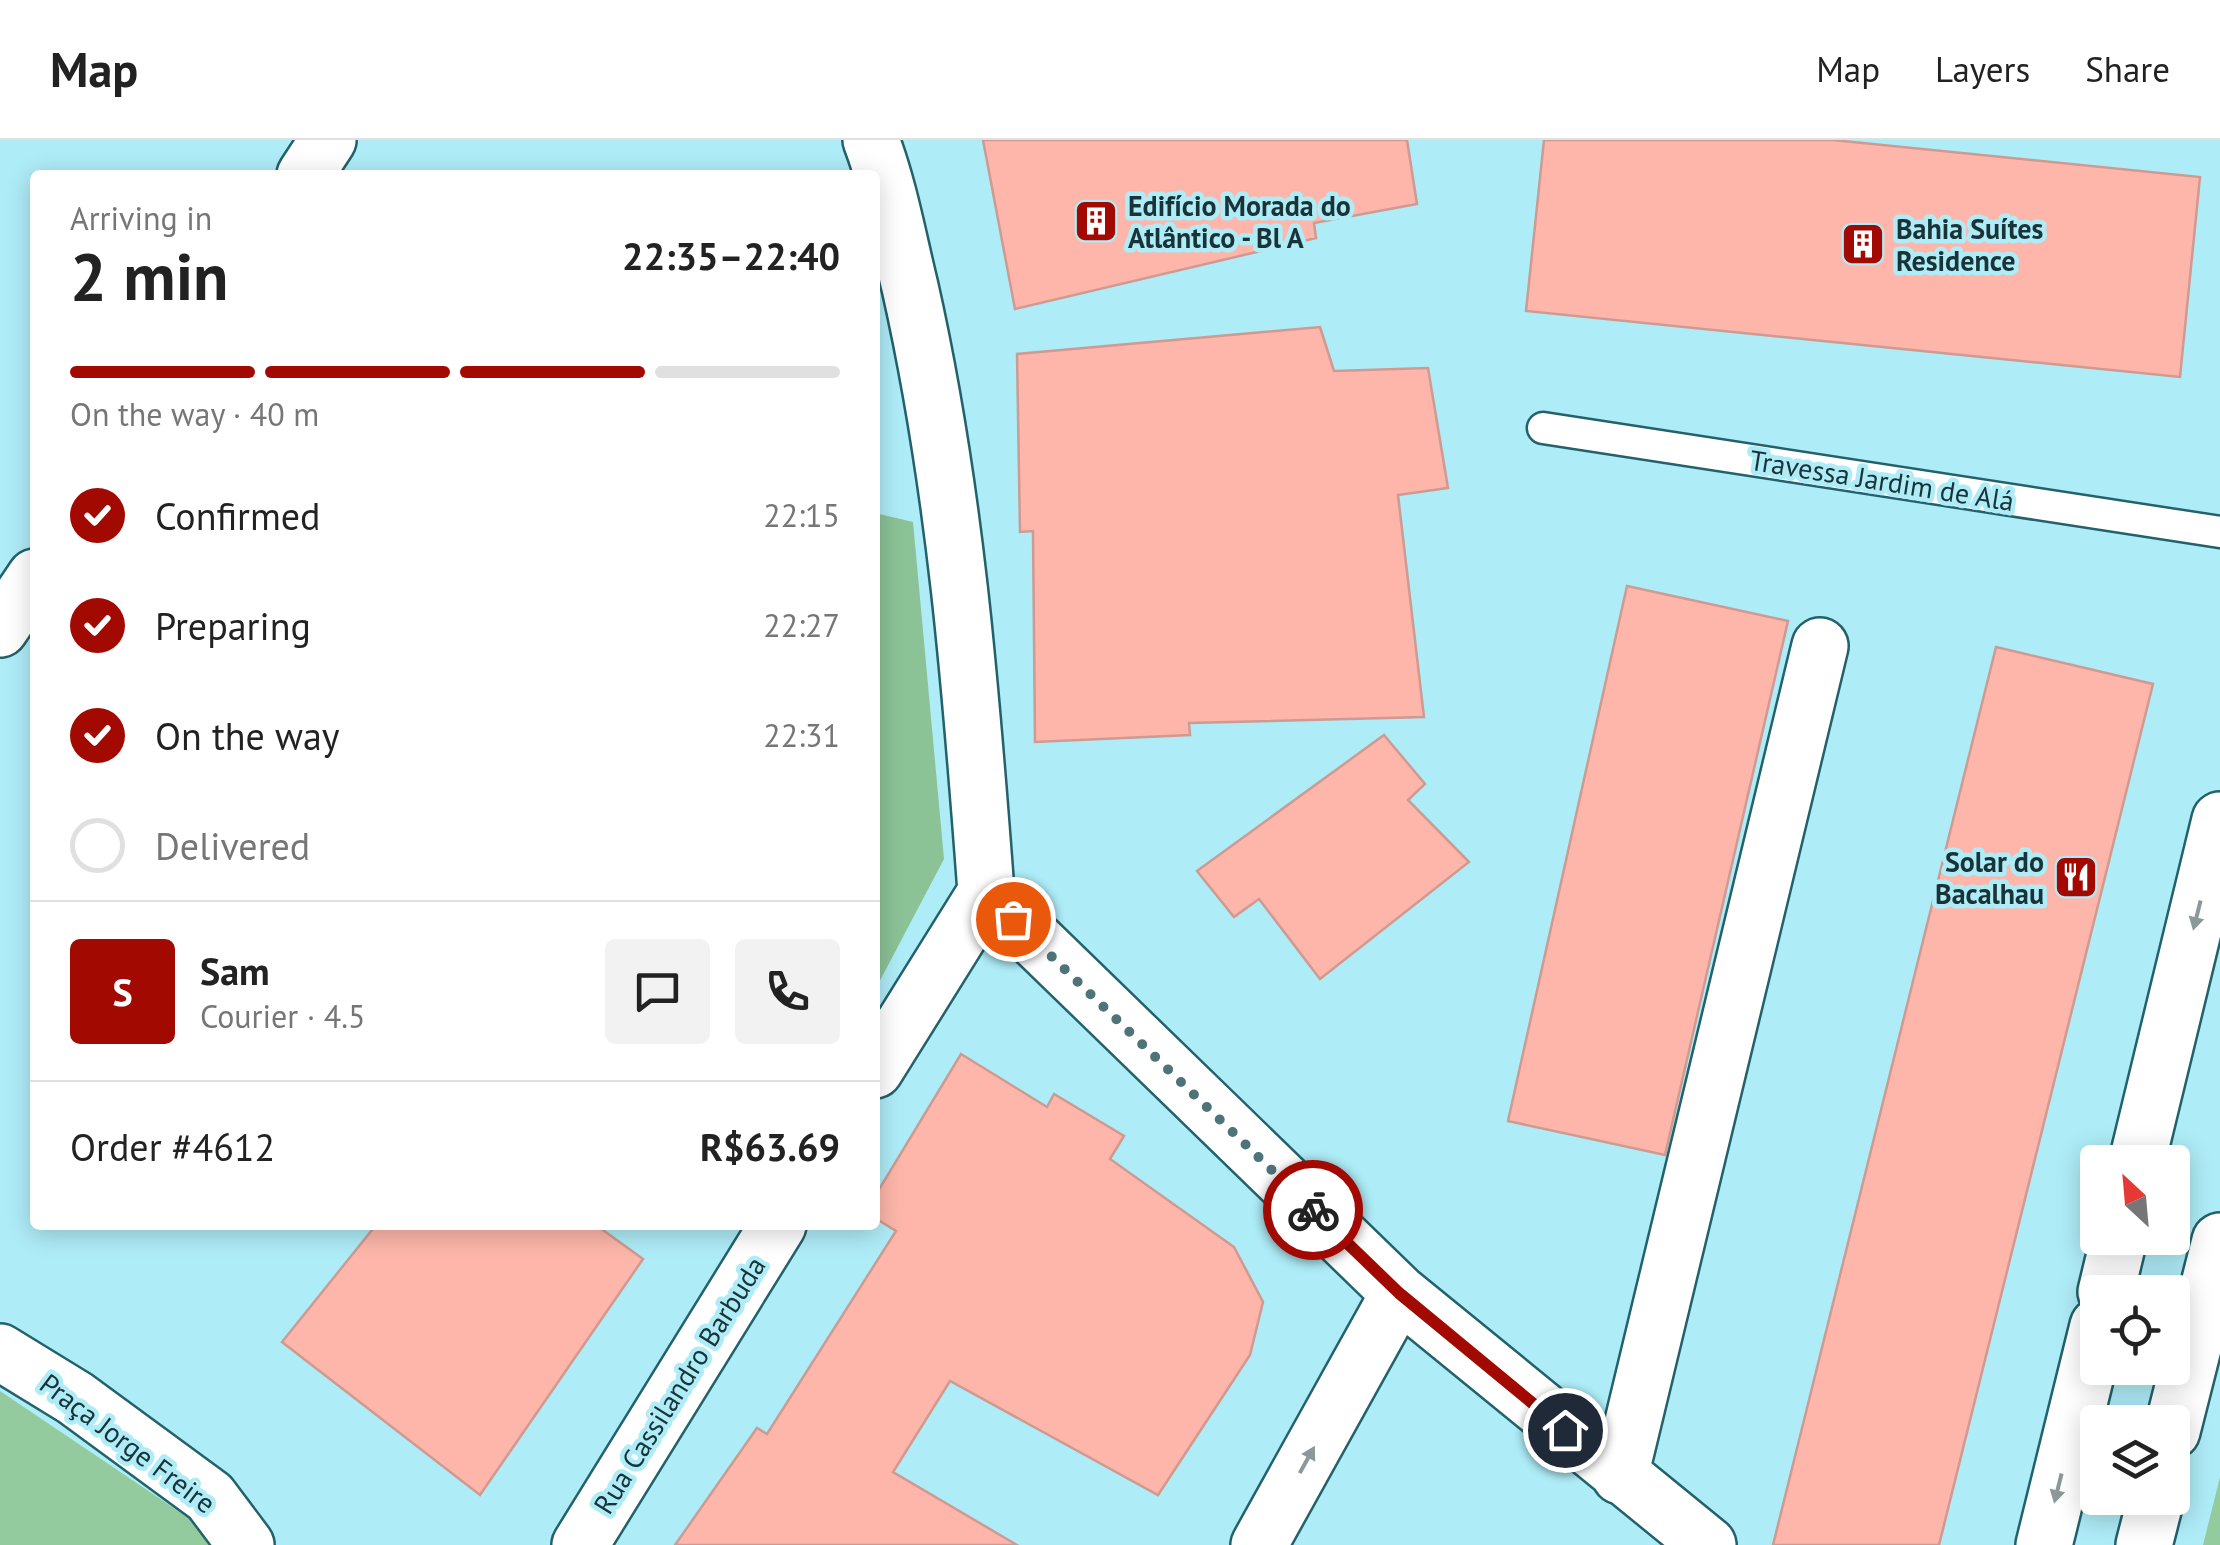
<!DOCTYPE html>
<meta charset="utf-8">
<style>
:root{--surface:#fff;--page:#f2f2f2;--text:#222;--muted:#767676;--line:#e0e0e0;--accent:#a20a01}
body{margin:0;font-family:"PT Sans",sans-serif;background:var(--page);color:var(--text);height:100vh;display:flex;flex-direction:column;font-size:38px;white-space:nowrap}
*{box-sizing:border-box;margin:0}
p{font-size:32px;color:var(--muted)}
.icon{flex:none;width:55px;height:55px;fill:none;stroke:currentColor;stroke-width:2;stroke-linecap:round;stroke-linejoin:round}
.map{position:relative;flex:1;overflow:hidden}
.panel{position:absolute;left:30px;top:30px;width:850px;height:1060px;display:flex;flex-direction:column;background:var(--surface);border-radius:10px;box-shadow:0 5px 25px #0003}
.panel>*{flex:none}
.needle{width:65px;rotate:334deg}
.tools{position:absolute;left:2080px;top:1005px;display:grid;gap:20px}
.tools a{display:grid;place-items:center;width:110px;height:110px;border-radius:10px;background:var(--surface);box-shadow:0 5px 25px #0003;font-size:50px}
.pin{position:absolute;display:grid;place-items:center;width:85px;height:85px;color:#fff;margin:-42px;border:5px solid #fff;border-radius:50%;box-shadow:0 2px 10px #0007}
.courier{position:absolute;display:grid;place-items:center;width:100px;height:100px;margin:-50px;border:8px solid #a20a01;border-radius:50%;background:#fff;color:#222;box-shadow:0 2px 12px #0007}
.headline em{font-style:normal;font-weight:700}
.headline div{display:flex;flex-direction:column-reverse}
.headline{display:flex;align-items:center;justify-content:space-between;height:170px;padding:0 40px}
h1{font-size:65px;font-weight:700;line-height:75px}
.bar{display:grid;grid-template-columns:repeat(4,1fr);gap:15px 10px;align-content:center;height:120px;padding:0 40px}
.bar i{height:12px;border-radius:8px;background:var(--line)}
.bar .on{background:var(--accent)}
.bar p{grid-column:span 4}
.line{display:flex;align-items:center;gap:25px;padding:0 40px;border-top:2px solid var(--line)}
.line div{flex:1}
.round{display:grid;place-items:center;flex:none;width:105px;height:105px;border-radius:10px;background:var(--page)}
ol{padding:0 40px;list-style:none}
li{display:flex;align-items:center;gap:30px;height:110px}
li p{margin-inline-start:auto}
li .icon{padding:10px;border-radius:50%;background:var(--accent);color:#fff;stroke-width:4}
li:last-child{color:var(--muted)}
li i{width:55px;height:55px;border:5px solid var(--line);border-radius:50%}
header{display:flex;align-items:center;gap:60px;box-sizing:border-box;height:140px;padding:0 50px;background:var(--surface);border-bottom:2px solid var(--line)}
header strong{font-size:48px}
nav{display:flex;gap:55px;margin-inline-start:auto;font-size:35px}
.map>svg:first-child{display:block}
.green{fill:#94cb9e}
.forest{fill:#8bc296}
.building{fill:#fdb6a9;stroke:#ce9a91;stroke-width:2.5}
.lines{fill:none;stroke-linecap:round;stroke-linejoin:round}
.lane-casing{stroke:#23616b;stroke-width:35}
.street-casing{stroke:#23616b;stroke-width:60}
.primary-casing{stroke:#23616b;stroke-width:60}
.lane{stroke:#fff;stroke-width:30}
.street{stroke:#fff;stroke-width:55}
.primary{stroke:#fff;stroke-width:55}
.oneway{fill:#8c999b}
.done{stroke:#4e747a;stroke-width:10;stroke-dasharray:0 18}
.route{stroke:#a20a01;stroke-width:12}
.labels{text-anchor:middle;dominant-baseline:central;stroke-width:9;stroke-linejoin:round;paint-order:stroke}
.poi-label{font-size:28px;font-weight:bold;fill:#1a3337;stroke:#aeecf7;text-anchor:start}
.street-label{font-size:28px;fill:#1a3337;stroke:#aeecf7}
</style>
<header>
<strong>Map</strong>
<nav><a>Map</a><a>Layers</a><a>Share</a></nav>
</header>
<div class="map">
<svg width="2220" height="1405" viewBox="0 0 2220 1405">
<rect width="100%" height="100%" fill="#aeecf7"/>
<path class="green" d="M0 1251 190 1379 209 1405H0Z
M2220 1337V1405H2203Z"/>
<path class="forest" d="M875 373 913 382 944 719 875 850Z"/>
<path class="building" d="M983 0H1407L1417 64 1314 83 1316 98 1015 169Z
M1544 0H1833L2200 37 2180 237 1526 171Z
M1320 187 1334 231 1428 228 1448 348 1398 355 1424 577 1189 583 1190 595 1035 602 1033 391 1020 392 1017 214Z
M1627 446 1788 481 1665 1015 1508 981Z
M1996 507 2153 544 1939 1405H1773Z
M1384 595 1425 644 1408 660 1469 722 1320 839 1259 759 1234 777 1197 731Z
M961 914 1047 967 1054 954 1124 996 1110 1019 1234 1107 1263 1162 1250 1215 1158 1355 950 1241 893 1332 1017 1405H675L757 1288 767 1294 896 1091 875 1078V1056Z
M376 1085H596L643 1119 480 1355 282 1202Z"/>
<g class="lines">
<g class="lane-casing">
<path id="lane" d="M1543 288 2220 392"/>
</g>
<g class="street-casing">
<path id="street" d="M871 0C889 47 898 98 910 147 955 346 971 549 986 752L1399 1153 1708 1405
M305 35 328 0
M0 489 35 437
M875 930 986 752
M0 1212 75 1258 210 1357 246 1405
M1620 1336 1820 506
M580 1405 778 1085
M1259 1405 1399 1153"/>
</g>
<g class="primary-casing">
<path id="primary" d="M2137 1022 2220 680
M2106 1152 2119 1098
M2172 1291 2220 1101
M2044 1405 2098 1186
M2144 1405 2156 1358"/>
</g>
<use href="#lane" class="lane"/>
<use href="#street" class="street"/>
<use href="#primary" class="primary"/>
</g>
<defs><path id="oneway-solid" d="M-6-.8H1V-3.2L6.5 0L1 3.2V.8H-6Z" transform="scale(2.5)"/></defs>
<g class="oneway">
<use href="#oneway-solid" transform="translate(2197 775) rotate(104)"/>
<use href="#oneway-solid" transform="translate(1307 1320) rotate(-61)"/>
<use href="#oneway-solid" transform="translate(2058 1348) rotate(104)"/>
</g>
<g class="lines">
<path class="done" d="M1013 779 1313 1070"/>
<path class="route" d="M1313 1070 1399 1153 1565 1290"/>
</g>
<defs>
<g id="building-square" transform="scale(2.25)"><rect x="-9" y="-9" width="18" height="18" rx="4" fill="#a20a01" stroke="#aeecf7"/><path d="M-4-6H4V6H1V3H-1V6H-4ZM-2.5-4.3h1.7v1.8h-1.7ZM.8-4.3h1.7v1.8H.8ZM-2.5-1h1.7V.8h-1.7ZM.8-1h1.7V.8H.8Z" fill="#fff"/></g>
<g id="restaurant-square" transform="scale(2.25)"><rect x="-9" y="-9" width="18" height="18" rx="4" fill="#a20a01" stroke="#aeecf7"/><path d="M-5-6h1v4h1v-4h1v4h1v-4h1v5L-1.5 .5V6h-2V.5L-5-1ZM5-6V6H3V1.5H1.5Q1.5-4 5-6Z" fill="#fff"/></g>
</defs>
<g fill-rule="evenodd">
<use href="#building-square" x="1096" y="81"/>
<use href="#building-square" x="1863" y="104"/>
<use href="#restaurant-square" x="2076" y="737"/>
</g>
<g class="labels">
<g class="poi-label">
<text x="1128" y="65">Edifício Morada do<tspan x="1128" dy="32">Atlântico - Bl A</tspan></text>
<text x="1896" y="88">Bahia Suítes<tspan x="1896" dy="32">Residence</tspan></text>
<text x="2044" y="721" text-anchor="end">Solar do<tspan x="2044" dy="32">Bacalhau</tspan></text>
</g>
<g class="street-label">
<text transform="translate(1882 340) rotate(9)">Travessa Jardim de Alá</text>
<text transform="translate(679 1245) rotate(-58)">Rua Cassilandro Barbuda</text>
<text transform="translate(128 1303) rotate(37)">Praça Jorge Freire</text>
</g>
</g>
</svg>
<div class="tools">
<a><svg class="needle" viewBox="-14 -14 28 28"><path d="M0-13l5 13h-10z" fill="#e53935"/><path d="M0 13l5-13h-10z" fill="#767676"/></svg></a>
<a><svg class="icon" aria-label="locate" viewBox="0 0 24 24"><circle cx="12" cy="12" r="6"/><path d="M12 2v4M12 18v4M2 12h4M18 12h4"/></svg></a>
<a><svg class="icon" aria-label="layers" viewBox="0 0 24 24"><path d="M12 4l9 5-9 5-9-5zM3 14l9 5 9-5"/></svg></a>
</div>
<div class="pin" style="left:1013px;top:779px;background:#ea580c"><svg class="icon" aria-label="bag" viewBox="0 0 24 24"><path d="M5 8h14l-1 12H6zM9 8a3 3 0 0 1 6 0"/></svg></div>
<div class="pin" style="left:1565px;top:1290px;background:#1f2937"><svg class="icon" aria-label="home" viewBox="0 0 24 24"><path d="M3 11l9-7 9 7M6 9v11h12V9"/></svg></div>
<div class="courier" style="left:1313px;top:1070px"><svg class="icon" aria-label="bike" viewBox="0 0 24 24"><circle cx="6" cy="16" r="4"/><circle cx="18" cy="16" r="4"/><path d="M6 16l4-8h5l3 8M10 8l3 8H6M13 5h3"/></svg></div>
<section class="panel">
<div class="headline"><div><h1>2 min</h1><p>Arriving in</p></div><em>22:35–22:40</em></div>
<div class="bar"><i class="on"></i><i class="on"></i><i class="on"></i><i></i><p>On the way · 40 m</p></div>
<ol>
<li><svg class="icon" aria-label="check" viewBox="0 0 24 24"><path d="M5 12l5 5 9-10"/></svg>Confirmed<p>22:15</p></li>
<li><svg class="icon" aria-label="check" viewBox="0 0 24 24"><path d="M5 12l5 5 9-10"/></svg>Preparing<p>22:27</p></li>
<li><svg class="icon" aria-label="check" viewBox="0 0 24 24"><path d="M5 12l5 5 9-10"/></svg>On the way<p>22:31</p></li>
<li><i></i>Delivered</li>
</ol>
<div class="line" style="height:180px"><b class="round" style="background:var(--accent);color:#fff">S</b><div><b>Sam</b><p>Courier · 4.5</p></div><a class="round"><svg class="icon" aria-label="chat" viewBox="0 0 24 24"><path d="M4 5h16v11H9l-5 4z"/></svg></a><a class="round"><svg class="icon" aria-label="phone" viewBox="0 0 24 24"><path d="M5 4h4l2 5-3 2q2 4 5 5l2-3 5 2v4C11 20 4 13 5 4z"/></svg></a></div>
<div class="line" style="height:130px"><div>Order #4612</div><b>R$63.69</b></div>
</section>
</div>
